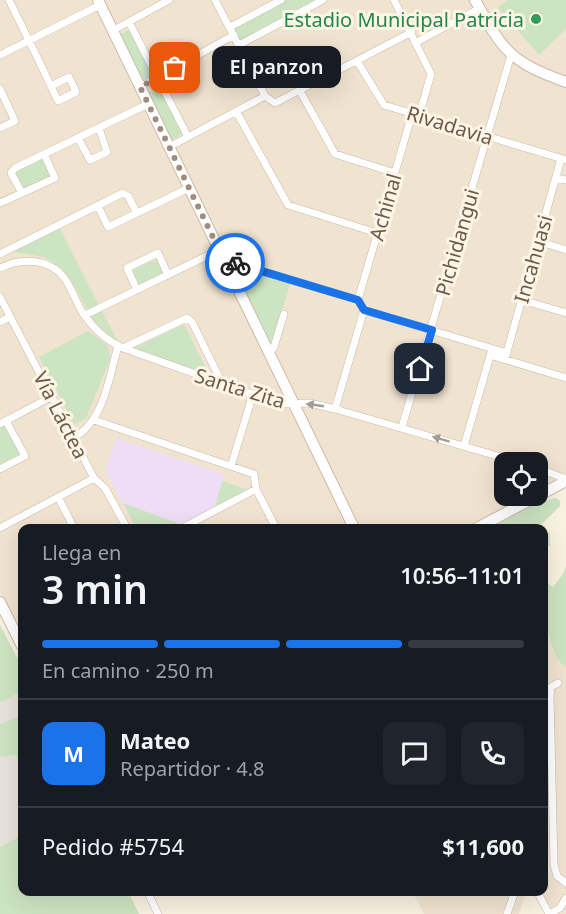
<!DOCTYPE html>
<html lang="es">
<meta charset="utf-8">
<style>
:root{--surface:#171b24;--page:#20242c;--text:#f1f3f6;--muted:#9ea1a6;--line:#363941;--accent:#1a73e8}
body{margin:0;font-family:"Noto Sans",sans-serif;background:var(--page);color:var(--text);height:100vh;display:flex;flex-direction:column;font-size:22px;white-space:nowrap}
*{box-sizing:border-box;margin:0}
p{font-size:20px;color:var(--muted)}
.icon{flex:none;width:33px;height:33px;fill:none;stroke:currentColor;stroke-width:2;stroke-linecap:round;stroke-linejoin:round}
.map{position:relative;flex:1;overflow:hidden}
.panel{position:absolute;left:18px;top:524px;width:530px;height:372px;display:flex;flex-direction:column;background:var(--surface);border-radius:12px;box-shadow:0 6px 24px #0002}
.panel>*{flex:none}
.fabs{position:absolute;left:494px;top:452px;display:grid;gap:12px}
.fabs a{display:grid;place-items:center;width:54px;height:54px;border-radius:12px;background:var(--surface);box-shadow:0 6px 24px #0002;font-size:30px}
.pin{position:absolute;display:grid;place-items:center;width:51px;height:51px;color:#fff;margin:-26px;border-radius:12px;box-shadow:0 3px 9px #0006}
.courier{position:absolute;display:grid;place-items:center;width:60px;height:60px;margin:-30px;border:4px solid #1a73e8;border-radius:50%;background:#fff;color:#222;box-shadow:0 2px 8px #0007}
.bubble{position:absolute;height:42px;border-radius:12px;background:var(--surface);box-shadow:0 6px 24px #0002;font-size:20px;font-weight:600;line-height:42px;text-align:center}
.head em{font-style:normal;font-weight:600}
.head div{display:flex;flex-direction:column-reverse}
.head{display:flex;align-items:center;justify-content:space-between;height:102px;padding:0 24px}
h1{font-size:39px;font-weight:600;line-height:45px}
.bar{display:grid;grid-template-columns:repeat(4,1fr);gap:9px 6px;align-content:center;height:72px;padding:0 24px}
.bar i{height:8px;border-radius:4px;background:var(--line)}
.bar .on{background:var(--accent)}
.bar p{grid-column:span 4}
.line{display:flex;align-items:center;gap:15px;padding:0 24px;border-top:2px solid var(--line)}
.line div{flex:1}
.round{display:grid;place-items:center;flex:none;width:63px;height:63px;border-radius:12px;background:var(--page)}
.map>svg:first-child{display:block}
.residential{fill:#f0e3d0;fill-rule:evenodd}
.industrial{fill:#e8e3dc}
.education{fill:#eedef5}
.green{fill:#cde4c2}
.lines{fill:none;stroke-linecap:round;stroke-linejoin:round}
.street-casing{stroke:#c8b9aa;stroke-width:8}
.secondary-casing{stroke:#cbbaa8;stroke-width:12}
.street{stroke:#fff;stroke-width:7}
.secondary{stroke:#fff;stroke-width:10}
.oneway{fill:#a79b93}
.done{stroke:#9e8e80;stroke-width:6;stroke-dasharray:0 10.8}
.route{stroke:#1a73e8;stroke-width:8}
.leisure-dot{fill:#2e9e5b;stroke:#fdf5e6;stroke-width:2}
.labels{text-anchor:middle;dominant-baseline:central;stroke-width:6;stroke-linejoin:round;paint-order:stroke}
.leisure-label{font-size:20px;fill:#27864d;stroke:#fdf5e6;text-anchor:end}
.street-label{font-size:20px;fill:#6d594b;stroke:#fdf5e6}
</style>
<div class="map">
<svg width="566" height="914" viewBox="0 0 566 914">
<rect width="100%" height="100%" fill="#f9f1e1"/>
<path class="residential" d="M0 0H566V488L502 523 503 528H22V634L0 592ZM504 462H537V495H504Z
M543 604 566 648V914H546L534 891H543Z
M412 891H526L519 914H424Z"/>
<path class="industrial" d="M22 691V835L0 847V703Z"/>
<path class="education" d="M116 438 224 474 215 507 172 528H136L105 470Z"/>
<path class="green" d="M286 0H317L240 40 233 28Z
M507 0H566V29L539 55 498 8Z
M129 30 153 75 141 81 117 36Z
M160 88 183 133 172 140 148 94Z
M41 158 51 177 25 190 15 172Z
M59 227 119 344 95 323 73 284 61 268 44 257 14 252Z
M157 259 165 276 140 287 132 270Z
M229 266 290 284 270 352Z
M182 325 185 326 210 376 134 348Z
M88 331 107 345 111 357 86 419 74 424 39 357Z
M6 423 21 453 0 464V426Z
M222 481 249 490 215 507Z
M556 498 560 501V506L542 524 550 534V546L543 543V528L500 527 501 522 538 502Z
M123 503 180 524 172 528H136Z
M566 565V667C548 658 543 601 543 581L553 587 563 574Z
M0 625 22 667V691L0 703Z
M22 716V762L16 755 0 757V724Z
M22 835V891H128L139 914H0V847Z"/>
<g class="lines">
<g class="street-casing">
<path id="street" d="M9 0C26 34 42 67 58 101L76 92 69 77 51 86
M215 0 265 96 275 103 412 32
M394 0 431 74 419 116
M129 22 188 137
M230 27 281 0
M112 31 169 0
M415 43 480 8
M239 45 323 0
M0 55 100 5
M357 61 384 105 566 160
M140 87 234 35
M0 89 15 121 0 128
M300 91 335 154 395 173
M236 111 288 205 377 233
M78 138 90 160 107 152 99 128
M169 147 265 96
M556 178 566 180
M22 193 11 173 15 168 148 104
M0 203 55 178 44 154
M98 206 108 227 189 188
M538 241 566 250
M0 254 123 193 128 196 137 213
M224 260 358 300 364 310 507 353
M0 268C23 257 52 258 67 282 73 292 77 304 84 315 94 329 107 341 123 348L280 404 310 403 335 409 518 462
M137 290 127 268 158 253 168 275
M0 297 94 478 105 488 127 528
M358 300 412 114
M522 300 566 313
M85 315 219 250
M0 322 10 317
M123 348 187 318 192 322 222 383
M269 353 274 347 284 314
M490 355 566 378
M505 359 561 159
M335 409 364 310
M94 420 254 474 256 489 276 528
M0 424 51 397
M402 427 511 55
M73 438C104 422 109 377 118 346
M464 446 492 349
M231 466 253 394
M537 468 566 479
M0 469 25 456 6 421
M58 497 74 528
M0 528 94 478
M182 528 256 489
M558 683 551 687 550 696 554 865 557 876 566 883
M147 891 158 914
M537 891 549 914
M507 914 515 891
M549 914 560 908 566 898"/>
</g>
<g class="secondary-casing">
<path id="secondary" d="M98 0 354 528
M475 0C503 51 510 62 566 82
M477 528 566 481
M0 602 22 646"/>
</g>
<use href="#street" class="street"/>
<use href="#secondary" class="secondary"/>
</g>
<defs><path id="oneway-solid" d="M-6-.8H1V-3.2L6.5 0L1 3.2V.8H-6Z" transform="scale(1.5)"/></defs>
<g class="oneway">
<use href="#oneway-solid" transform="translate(315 405) rotate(-172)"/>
<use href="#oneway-solid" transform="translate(441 439) rotate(-163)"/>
</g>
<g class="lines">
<path class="done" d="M175 68 140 87 224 260 235 263"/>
<path class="route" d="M235 263 358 300 364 310 432 330 420 369"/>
</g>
<circle class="leisure-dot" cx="536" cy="19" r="6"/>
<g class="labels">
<g class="leisure-label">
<text x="524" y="19">Estadio Municipal Patricia</text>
</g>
<g class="street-label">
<text transform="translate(450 125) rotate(17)">Rivadavia</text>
<text transform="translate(385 207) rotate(-74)">Achinal</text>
<text transform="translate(457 242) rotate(-74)">Pichidangui</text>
<text transform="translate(533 259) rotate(-74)">Incahuasi</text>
<text transform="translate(240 388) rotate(17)">Santa Zita</text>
<text transform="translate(61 415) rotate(63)">Vía Láctea</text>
</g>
</g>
</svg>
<div class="fabs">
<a><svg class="icon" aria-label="locate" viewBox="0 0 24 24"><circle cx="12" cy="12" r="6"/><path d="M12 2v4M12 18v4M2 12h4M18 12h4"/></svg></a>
</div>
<div class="pin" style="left:175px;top:68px;background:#ea580c"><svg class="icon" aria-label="bag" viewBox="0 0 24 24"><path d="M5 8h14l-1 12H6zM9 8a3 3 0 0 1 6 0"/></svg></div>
<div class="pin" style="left:420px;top:369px;background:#1f2937"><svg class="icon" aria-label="home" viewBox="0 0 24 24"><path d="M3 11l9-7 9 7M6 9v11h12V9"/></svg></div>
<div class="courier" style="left:235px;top:263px"><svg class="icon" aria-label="bike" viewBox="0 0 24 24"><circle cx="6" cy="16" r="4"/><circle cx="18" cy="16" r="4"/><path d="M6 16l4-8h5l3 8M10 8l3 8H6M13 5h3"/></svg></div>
<div class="bubble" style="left:212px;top:46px;width:129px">El panzon</div>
<section class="panel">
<div class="head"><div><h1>3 min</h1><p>Llega en</p></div><em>10:56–11:01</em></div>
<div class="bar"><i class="on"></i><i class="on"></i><i class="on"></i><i></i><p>En camino · 250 m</p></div>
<div class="line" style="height:108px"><b class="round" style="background:var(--accent);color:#fff">M</b><div><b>Mateo</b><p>Repartidor · 4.8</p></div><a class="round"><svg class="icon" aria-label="chat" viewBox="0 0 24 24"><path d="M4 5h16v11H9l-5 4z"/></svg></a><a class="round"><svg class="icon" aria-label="phone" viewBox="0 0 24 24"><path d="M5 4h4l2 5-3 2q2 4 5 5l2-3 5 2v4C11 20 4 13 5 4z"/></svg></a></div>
<div class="line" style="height:78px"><div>Pedido #5754</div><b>$11,600</b></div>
</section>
</div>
